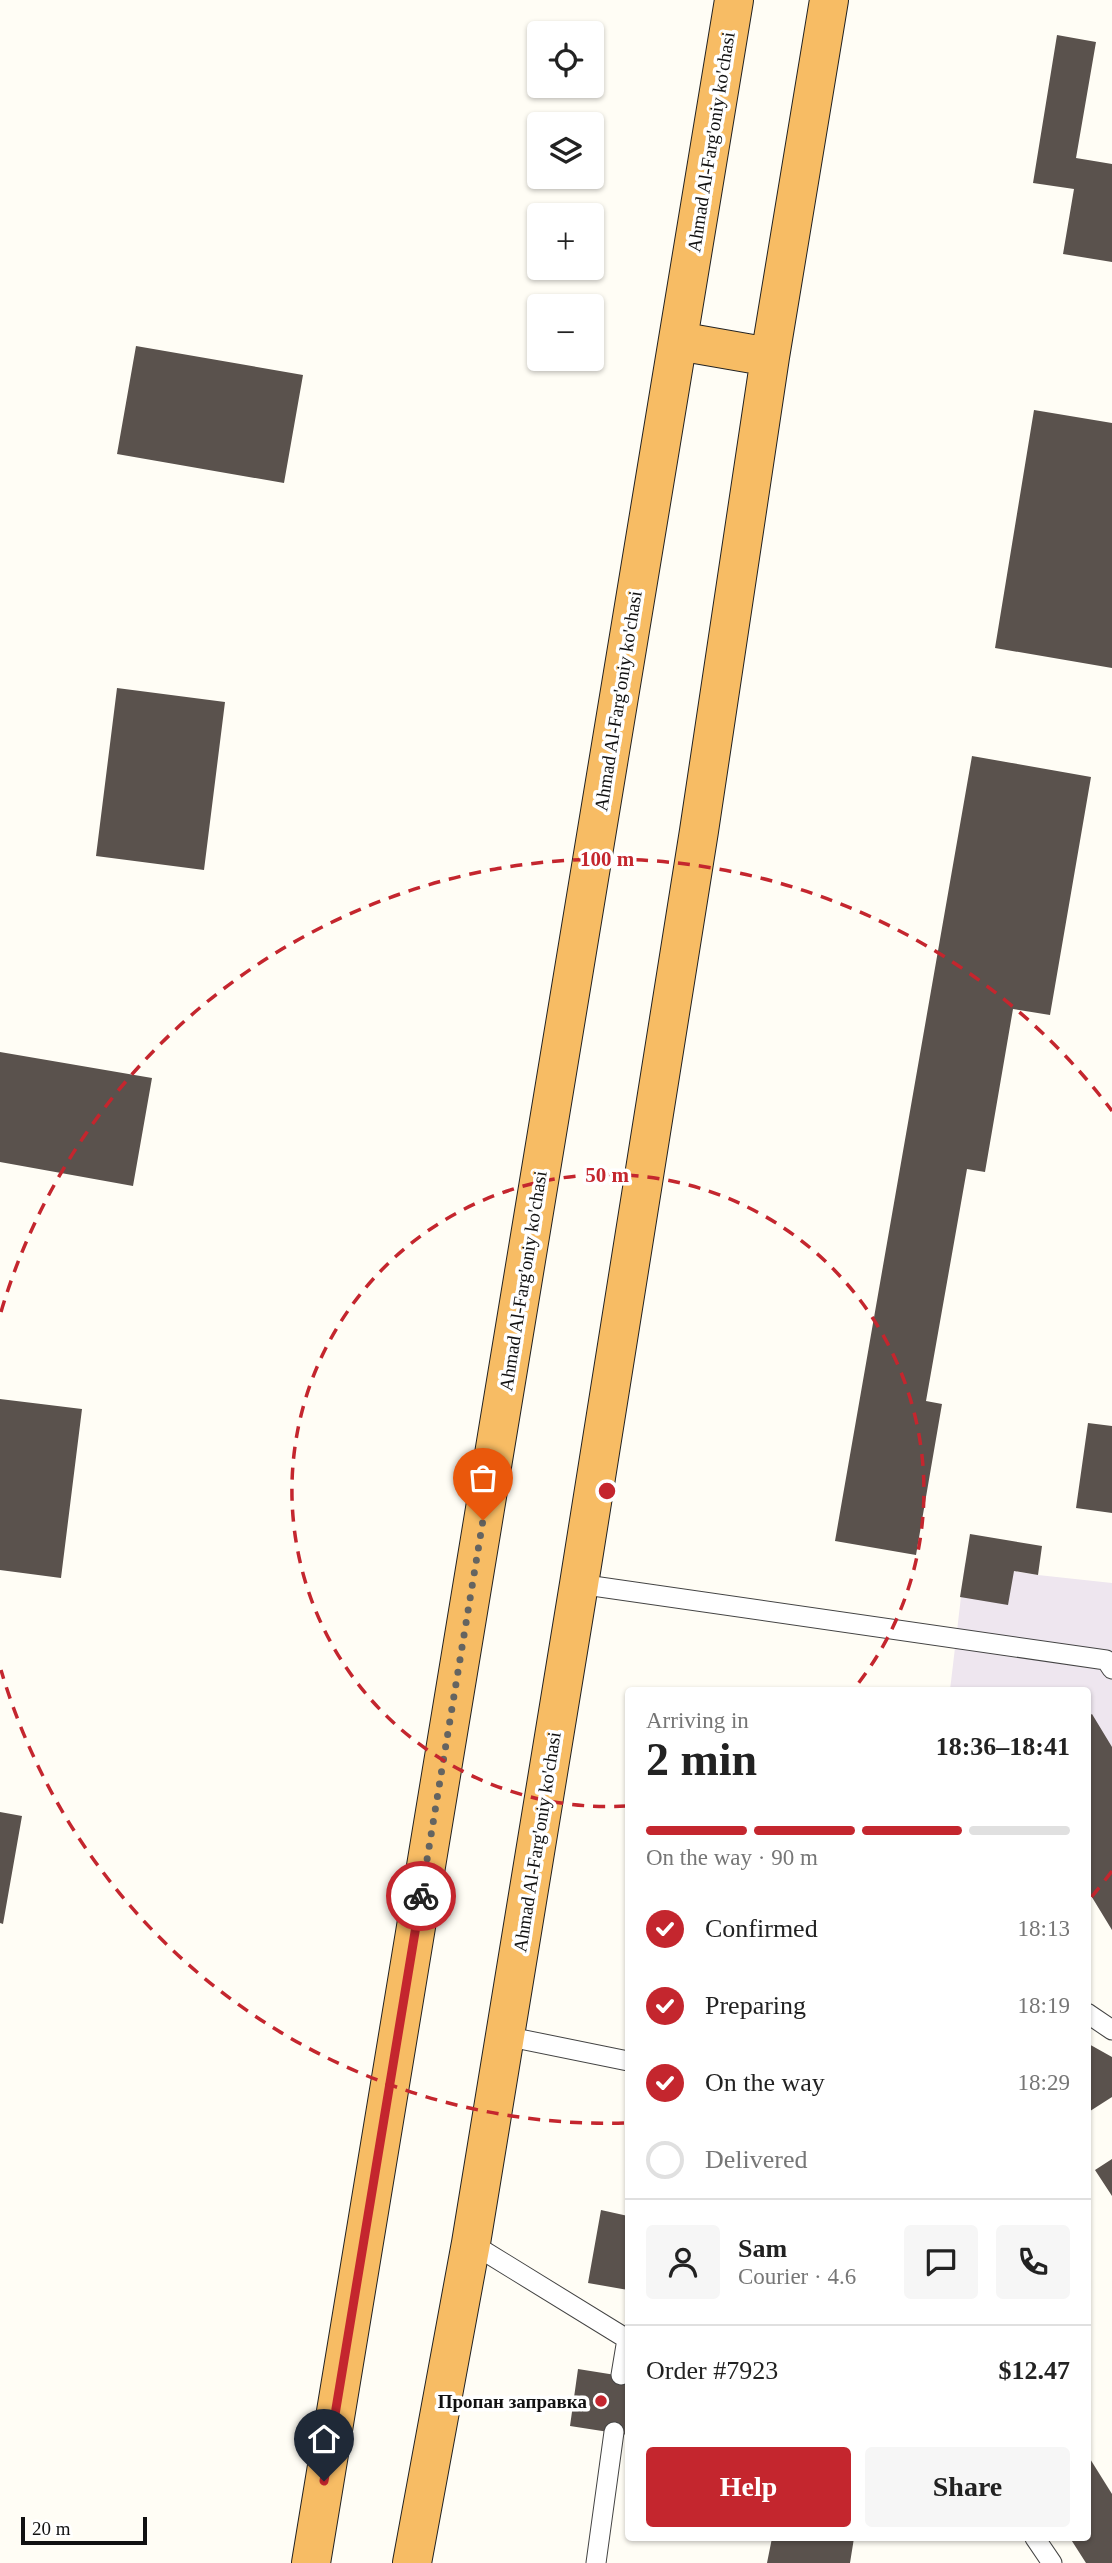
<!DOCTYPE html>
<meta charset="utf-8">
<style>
:root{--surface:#fff;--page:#f6f6f6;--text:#222;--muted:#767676;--line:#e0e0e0;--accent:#c4262e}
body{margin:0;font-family:Georgia,serif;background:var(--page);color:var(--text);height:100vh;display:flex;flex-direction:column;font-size:26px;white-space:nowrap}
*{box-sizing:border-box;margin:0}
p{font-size:23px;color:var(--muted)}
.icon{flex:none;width:38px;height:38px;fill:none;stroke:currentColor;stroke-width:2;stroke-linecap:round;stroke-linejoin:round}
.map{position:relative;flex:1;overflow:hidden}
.drawer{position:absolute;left:625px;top:1687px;width:466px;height:854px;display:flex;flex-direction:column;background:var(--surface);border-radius:7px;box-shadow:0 2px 5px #0004}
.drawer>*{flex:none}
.fabs{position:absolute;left:527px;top:21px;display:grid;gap:14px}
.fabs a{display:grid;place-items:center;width:77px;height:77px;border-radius:7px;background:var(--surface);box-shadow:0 2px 5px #0004;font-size:35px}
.scale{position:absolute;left:21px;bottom:18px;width:126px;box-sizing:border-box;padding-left:7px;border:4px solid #111;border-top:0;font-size:19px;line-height:24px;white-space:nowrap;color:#111;-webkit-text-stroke:5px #fff;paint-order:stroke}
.pin{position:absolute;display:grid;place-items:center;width:60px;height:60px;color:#fff;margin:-72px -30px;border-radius:50% 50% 50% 0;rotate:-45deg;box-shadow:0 0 7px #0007}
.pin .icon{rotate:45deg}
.courier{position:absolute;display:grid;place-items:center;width:70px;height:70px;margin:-35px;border:5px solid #c4262e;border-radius:50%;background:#fff;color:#222;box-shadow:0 2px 9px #0007}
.overview em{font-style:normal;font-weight:800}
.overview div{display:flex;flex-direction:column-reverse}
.overview{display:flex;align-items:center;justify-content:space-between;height:119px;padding:0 21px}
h1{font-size:46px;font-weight:800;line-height:52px}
.bar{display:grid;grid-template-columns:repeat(4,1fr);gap:10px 7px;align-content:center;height:84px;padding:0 21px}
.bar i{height:9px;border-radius:5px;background:var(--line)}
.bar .on{background:var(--accent)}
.bar p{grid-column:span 4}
.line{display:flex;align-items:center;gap:18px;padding:0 21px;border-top:2px solid var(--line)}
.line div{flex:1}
.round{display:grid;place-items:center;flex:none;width:74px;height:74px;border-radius:7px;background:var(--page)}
ol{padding:0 21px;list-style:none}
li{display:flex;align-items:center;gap:21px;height:77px}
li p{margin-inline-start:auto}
li .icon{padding:7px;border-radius:50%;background:var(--accent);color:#fff;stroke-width:4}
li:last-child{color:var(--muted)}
li i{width:38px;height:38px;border:4px solid var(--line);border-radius:50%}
.action{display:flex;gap:14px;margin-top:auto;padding:14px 21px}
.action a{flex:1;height:80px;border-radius:7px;background:var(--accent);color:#fff;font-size:28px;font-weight:800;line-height:80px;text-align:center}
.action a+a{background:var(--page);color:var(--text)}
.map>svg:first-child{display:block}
.industrial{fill:#eee6ef}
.building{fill:#5a524d}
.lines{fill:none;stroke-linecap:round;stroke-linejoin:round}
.service-casing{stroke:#444;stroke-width:21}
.trunk-casing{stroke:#222;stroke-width:40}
.service{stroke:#fff;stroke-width:19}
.trunk{stroke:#f7bc64;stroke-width:38}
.done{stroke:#646461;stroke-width:7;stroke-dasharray:0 12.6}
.route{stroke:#c4262e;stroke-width:9}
.ring{fill:none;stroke:#c4262e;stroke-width:3.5;stroke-dasharray:12 9}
.poi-dot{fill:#c4262e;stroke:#fff;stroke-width:2.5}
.labels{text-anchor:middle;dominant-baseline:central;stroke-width:7;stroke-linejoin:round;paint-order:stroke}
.street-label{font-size:19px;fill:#111;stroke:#fff}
.poi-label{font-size:19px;font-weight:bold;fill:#111;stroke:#fff;text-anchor:end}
.centre{fill:#c4262e;stroke:#fff;stroke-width:3.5}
.ring-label{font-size:21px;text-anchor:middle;font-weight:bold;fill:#c4262e;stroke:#fff;stroke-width:7;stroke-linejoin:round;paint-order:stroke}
</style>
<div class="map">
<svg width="1112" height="2563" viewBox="0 0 1112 2563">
<rect width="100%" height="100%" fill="#fffdf5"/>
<path class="industrial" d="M965 1563 1038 1575 1112 1583V1930L1087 1889V1690H950Z"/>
<path class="building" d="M1057 35 1096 42 1076 158 1112 164V262L1063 254 1074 189 1033 183Z
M136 346 303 375 284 483 117 454Z
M1034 410 1112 423V668L995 648Z
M117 688 225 702 204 870 96 856Z
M972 756 1091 777 1050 1015 1013 1009 985 1172 967 1169 926 1401 942 1404 916 1555 835 1541Z
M0 1052 152 1078 133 1186 0 1162Z
M0 1399 82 1409 61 1578 0 1570Z
M1088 1423 1112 1426V1513L1076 1508Z
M970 1534 1042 1546 1038 1575 1014 1571 1008 1605 960 1597Z
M1092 1714 1112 1747V1930L1087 1889V1717Z
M0 1812 22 1816 3 1924 0 1923Z
M1087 2043 1112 2057V2097L1087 2113Z
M1112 2159V2196L1095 2170Z
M601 2210 628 2216V2290L588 2283Z
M578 2369 628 2377V2435L570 2426Z
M1087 2454 1112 2494V2563H1086L1070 2538H1087Z
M772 2538H854L850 2563H767Z"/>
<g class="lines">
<g class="service-casing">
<path id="service" d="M579 1584 1106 1660 1112 1669
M1087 2013 1112 2030
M505 2036 628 2061
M471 2243 627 2339 621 2375
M1035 2538 1052 2563
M596 2563 614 2432"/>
</g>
<g class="trunk-casing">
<path id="trunk" d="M678 341 770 357
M311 2563 734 0
M412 2563 471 2243 579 1584 699 831 770 357 829 0"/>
</g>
<use href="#service" class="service"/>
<use href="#trunk" class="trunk"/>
</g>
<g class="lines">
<path class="done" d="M421 1896 483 1520"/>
<path class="route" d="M324 2481 421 1896"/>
</g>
<g class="ring">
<path d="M626 1806A316 316 0 1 1 853 1690"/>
<path d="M1112 1871A632 632 0 0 1 1088 1901M624 2123A632 632 0 0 1 1 1670M1 1312A632 632 0 0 1 1112 1111"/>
</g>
<circle class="poi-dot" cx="601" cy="2401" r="7"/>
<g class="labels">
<g class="street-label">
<text transform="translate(711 142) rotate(-81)">Ahmad Al-Farg'oniy ko'chasi</text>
<text transform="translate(618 701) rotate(-81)">Ahmad Al-Farg'oniy ko'chasi</text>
<text transform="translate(523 1281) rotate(-81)">Ahmad Al-Farg'oniy ko'chasi</text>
<text transform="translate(537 1842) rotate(-81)">Ahmad Al-Farg'oniy ko'chasi</text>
</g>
<g class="poi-label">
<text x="587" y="2401">Пропан заправка</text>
</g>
</g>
<circle cx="607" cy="1491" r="10" class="centre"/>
<g class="ring-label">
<text x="607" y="866">100 m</text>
<text x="607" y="1182">50 m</text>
</g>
</svg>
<div class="fabs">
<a><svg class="icon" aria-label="locate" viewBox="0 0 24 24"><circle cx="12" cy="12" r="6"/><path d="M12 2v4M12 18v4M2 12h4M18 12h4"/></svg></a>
<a><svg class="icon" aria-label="layers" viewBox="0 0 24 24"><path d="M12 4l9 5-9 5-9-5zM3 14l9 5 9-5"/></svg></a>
<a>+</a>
<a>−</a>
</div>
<div class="scale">20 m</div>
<div class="pin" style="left:483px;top:1520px;background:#ea580c"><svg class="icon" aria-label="bag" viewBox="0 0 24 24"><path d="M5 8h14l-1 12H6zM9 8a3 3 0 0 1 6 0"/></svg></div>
<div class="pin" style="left:324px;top:2481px;background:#1f2937"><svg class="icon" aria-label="home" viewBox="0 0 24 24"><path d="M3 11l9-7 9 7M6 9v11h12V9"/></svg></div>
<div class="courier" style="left:421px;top:1896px"><svg class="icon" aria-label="bike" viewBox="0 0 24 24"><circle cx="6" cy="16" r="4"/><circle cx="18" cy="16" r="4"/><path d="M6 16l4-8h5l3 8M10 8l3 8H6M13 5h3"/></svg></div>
<section class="drawer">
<div class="overview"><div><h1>2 min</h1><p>Arriving in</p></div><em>18:36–18:41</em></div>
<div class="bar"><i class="on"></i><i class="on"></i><i class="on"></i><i></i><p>On the way · 90 m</p></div>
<ol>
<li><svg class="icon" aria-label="check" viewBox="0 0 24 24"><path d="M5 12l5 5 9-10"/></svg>Confirmed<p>18:13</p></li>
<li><svg class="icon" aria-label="check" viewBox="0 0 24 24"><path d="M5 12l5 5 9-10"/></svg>Preparing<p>18:19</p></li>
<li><svg class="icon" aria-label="check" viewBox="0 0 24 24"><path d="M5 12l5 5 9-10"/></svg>On the way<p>18:29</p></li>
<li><i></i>Delivered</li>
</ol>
<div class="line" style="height:126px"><a class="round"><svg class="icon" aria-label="person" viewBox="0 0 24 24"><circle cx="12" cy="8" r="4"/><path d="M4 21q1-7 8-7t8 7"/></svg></a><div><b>Sam</b><p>Courier · 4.6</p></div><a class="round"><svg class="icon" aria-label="chat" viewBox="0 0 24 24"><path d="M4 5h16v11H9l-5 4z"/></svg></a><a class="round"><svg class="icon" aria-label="phone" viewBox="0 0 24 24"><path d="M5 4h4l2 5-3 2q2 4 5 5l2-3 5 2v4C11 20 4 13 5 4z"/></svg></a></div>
<div class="line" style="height:91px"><div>Order #7923</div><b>$12.47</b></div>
<div class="action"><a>Help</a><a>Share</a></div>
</section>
</div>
